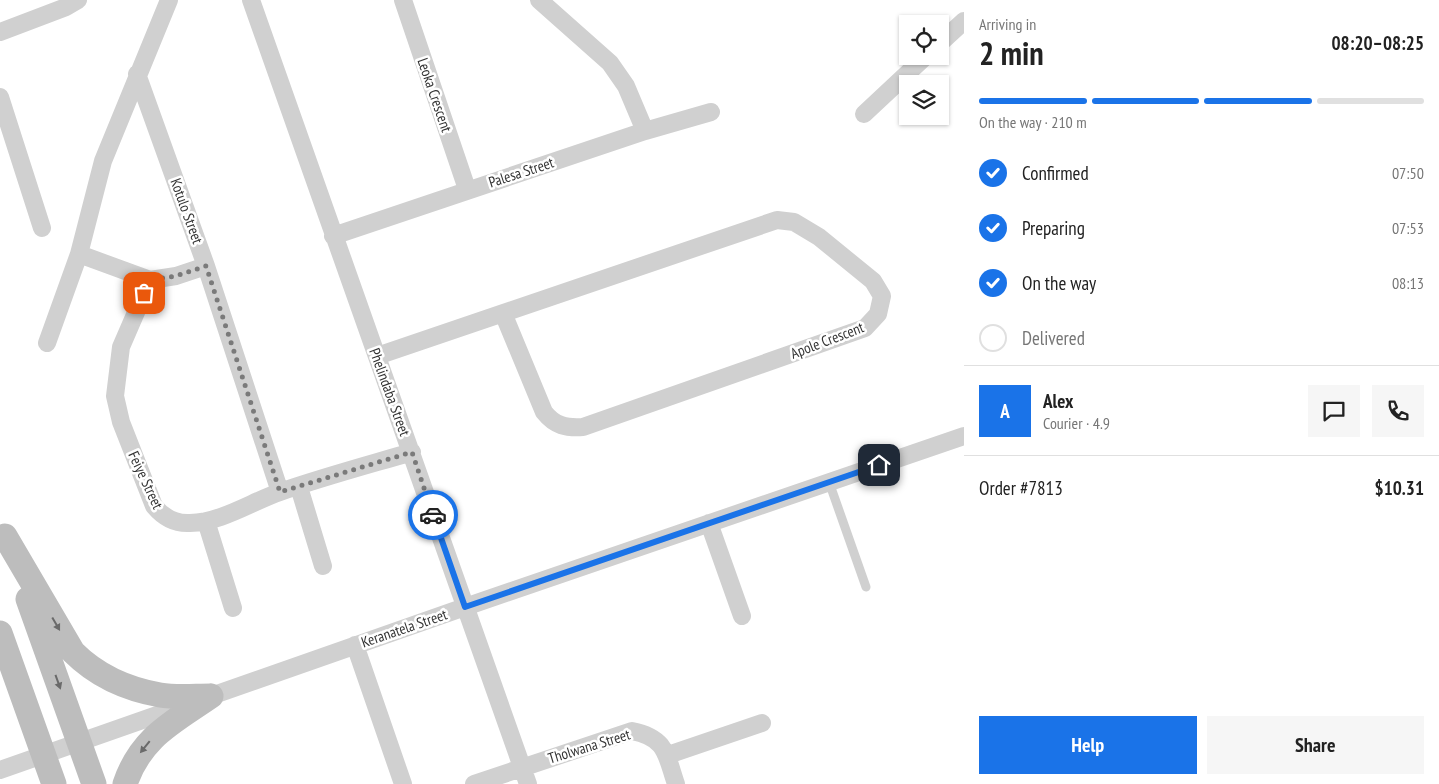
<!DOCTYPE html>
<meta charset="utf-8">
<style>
:root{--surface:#fff;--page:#f6f6f6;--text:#222;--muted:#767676;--line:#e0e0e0;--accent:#1a73e8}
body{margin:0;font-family:"PT Sans Narrow",sans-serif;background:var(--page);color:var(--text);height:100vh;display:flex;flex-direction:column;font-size:19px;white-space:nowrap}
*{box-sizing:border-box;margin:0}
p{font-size:16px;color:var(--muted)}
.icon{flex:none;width:28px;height:28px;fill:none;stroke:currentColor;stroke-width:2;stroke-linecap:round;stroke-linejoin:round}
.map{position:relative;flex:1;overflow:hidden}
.side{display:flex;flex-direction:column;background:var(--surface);width:475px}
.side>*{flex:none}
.controls{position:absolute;left:899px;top:15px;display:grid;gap:10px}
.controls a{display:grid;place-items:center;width:50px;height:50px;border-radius:0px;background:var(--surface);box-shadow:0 1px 4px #0004;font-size:25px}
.pin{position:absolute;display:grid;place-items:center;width:42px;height:42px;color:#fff;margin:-21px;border-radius:10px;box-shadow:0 2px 8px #0006}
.courier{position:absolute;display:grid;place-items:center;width:50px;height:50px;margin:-25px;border:4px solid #1a73e8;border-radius:50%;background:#fff;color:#222;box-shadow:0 1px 6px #0007}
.summary em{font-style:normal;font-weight:700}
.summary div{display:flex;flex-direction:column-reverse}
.summary{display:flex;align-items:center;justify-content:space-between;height:85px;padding:0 15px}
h1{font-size:32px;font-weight:700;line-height:38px}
.bar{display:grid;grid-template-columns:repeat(4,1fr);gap:8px 5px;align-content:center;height:60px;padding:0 15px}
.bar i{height:6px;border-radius:4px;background:var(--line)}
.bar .current{background:var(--accent)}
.bar p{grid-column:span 4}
.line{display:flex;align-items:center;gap:12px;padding:0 15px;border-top:1px solid var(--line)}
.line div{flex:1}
.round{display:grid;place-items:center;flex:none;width:52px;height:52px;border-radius:0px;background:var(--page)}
ol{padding:0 15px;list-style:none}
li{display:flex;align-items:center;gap:15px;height:55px}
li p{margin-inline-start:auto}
li .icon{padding:5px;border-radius:50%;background:var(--accent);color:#fff;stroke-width:4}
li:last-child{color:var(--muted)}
li i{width:28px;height:28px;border:2px solid var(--line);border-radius:50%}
.button{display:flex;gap:10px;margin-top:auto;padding:10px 15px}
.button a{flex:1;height:58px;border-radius:0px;background:var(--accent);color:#fff;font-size:20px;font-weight:700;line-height:58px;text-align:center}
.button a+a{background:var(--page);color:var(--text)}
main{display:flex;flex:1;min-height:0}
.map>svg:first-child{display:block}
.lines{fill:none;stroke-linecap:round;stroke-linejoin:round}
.service{stroke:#d0d0d0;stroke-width:9}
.minor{stroke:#d0d0d0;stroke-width:18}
.secondary{stroke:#bdbdbd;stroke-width:25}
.oneway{fill:#6a6a6a}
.done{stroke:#7a7a7a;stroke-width:5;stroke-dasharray:0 9}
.route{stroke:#1a73e8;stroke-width:6}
.labels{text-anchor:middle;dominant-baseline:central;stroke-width:5;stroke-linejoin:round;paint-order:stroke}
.street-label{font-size:15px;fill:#333;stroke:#fff}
</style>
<main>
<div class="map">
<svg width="964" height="784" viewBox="0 0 964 784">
<rect width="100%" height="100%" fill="#fff"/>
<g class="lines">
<path class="service" d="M829 482 866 587"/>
<path class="minor" d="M251 0C342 262 437 522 528 784
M403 0 467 189
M539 0 610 63 626 86 645 131
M0 32 66 7 78 0
M940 43 964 21
M137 74 206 266 280 492
M0 97 42 228
M864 114 926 56
M333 236 645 131 711 112
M79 254 150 280 176 276 206 266
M150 280 121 347 115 396 121 422 154 506C164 518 175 524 190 523 222 522 251 502 280 492 323 477 368 465 412 452
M47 343 79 254 103 161 169 0
M377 356 777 220 794 222 819 237 873 281 882 296 878 314 865 328 583 427C566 428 555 426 544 412L503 313
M299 487 323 566
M206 521 233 608
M709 523 742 616
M355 645 403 784
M668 755 762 723
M0 770 465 607 964 436
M474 784 632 731C667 738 666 755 676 784"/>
<path class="secondary" d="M5 536 73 652C97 676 126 689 160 695 176 698 194 696 211 696
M28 599 94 784
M0 633 54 784
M125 784C141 737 172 723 211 696"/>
</g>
<defs><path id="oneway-solid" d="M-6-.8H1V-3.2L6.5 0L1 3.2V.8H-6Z" transform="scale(1.25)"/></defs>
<g class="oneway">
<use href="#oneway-solid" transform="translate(56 624) rotate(60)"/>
<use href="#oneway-solid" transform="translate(58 682) rotate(70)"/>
<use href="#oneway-solid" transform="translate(145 747) rotate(129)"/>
</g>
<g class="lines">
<path class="done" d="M144 293 150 280 176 276 206 266 280 492 412 452 433 515"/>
<path class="route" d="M433 515 465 607 879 465"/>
</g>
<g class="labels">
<g class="street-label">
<text transform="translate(435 95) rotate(71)">Leoka Crescent</text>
<text transform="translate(521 172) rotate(-18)">Palesa Street</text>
<text transform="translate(187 211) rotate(70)">Kotulo Street</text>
<text transform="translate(827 340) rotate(-21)">Apole Crescent</text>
<text transform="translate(390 392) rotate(70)">Phelindaba Street</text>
<text transform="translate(146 480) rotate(65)">Feiye Street</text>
<text transform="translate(404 628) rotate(-19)">Keranatela Street</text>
<text transform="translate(589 746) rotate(-17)">Tholwana Street</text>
</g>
</g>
</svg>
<div class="controls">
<a><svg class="icon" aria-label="locate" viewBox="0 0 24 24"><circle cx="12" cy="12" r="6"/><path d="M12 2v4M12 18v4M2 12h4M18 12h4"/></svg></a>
<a><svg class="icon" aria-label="layers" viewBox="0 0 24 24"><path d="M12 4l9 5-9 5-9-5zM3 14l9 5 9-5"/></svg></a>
</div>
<div class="pin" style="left:144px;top:293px;background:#ea580c"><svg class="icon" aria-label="bag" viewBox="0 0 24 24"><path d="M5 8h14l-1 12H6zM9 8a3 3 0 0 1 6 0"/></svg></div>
<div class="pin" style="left:879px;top:465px;background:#1f2937"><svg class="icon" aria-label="home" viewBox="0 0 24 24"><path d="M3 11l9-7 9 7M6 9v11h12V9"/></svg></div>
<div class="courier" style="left:433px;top:515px"><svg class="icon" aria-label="car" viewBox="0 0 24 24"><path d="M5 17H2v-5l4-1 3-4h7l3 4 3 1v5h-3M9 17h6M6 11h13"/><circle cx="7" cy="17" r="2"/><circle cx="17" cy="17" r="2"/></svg></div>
</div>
<section class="side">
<div class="summary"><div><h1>2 min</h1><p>Arriving in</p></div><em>08:20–08:25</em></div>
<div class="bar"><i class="current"></i><i class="current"></i><i class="current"></i><i></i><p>On the way · 210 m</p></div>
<ol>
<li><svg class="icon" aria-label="check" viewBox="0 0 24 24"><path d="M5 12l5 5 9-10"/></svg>Confirmed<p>07:50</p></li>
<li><svg class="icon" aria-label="check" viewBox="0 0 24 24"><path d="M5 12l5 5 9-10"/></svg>Preparing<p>07:53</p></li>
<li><svg class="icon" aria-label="check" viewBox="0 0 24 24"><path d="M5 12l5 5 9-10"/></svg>On the way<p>08:13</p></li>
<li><i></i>Delivered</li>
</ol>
<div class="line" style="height:90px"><b class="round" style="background:var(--accent);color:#fff">A</b><div><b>Alex</b><p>Courier · 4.9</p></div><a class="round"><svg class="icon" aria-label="chat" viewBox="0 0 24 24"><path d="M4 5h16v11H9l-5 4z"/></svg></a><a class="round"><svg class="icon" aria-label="phone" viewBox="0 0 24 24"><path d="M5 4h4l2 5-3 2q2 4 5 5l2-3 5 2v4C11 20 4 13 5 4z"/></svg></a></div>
<div class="line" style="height:65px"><div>Order #7813</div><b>$10.31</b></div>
<div class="button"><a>Help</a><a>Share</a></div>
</section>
</main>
